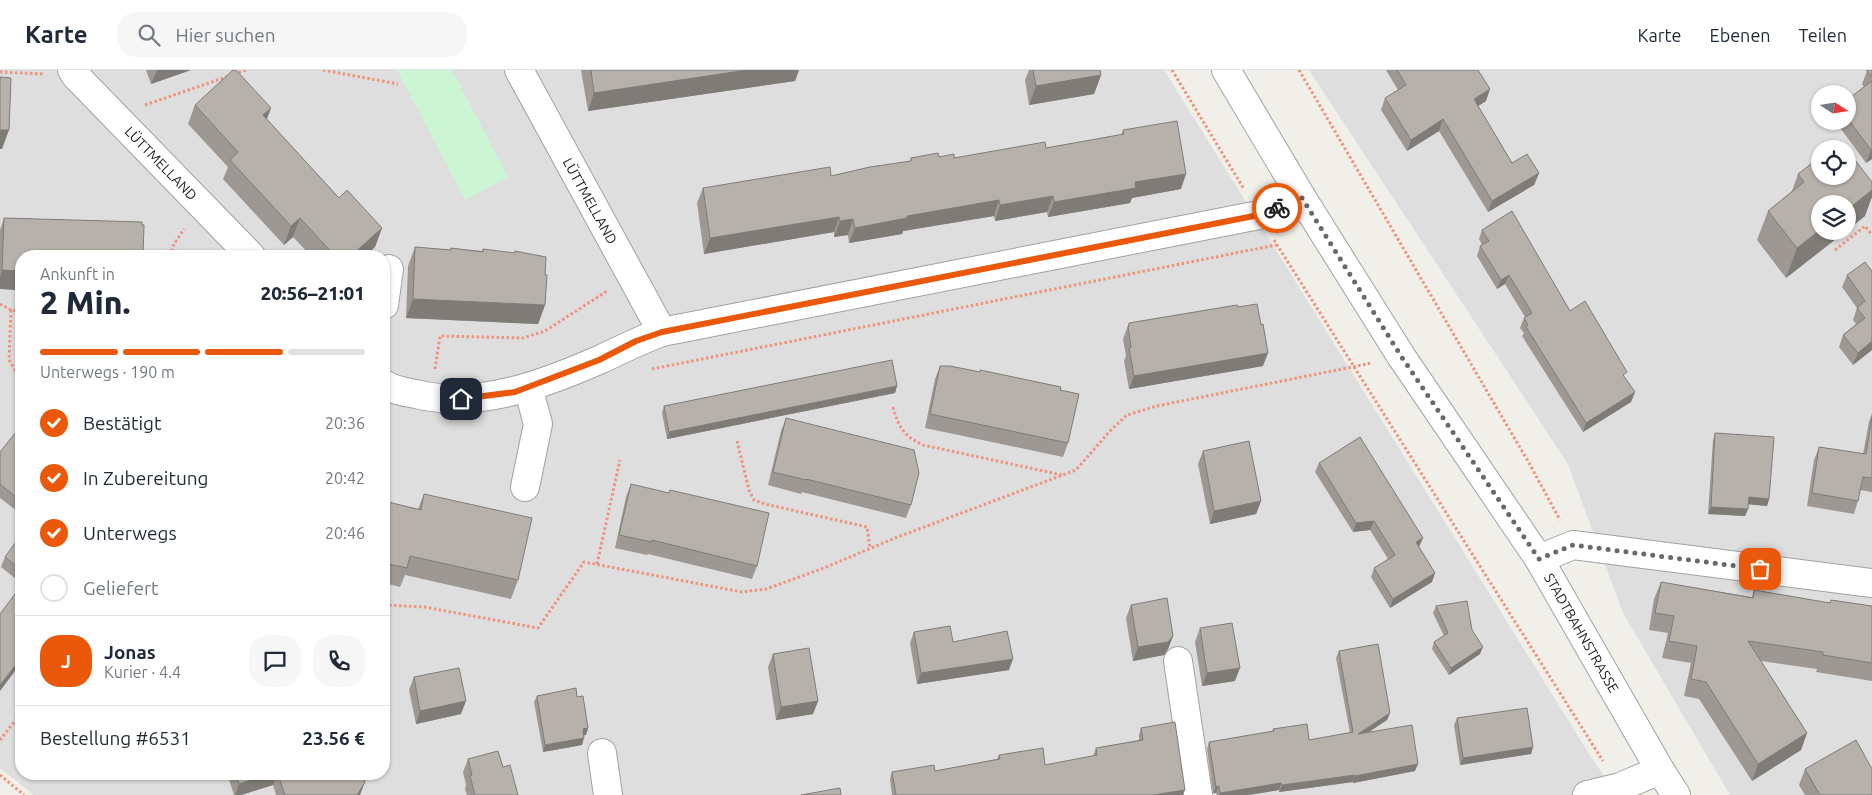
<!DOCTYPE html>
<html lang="de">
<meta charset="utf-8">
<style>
:root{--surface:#fff;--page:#f6f6f7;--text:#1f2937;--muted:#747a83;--line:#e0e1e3;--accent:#ea580c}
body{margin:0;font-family:Ubuntu,sans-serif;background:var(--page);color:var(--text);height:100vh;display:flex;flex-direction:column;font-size:19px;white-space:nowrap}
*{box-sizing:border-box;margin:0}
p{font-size:16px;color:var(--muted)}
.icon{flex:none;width:28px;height:28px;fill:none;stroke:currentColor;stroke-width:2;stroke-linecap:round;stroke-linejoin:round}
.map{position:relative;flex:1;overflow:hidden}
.drawer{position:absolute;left:15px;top:180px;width:375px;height:530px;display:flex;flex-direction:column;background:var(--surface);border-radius:20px;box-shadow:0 1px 4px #0004}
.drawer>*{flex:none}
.needle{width:32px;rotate:102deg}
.controls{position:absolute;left:1811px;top:15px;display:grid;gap:10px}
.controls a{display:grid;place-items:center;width:45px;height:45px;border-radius:50%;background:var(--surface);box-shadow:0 1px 4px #0004;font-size:25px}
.pin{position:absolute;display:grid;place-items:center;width:42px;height:42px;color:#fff;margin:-21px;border-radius:10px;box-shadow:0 2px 8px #0006}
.courier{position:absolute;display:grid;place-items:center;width:50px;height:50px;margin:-25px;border:4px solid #ea580c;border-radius:50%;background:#fff;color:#222;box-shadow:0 1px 6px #0007}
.headline em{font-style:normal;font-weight:800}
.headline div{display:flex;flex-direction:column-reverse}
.headline{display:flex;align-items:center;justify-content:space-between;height:85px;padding:0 25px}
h1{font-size:32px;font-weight:800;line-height:38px}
.bar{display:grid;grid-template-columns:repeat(4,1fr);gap:8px 5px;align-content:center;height:60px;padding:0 25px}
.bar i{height:6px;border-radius:4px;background:var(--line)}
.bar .current{background:var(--accent)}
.bar p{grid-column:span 4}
.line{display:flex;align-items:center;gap:12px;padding:0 25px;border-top:1px solid var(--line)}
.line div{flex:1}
.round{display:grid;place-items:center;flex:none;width:52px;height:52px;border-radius:20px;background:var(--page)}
ol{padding:0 25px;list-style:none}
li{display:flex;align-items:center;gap:15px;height:55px}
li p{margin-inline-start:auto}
li .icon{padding:5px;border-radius:50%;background:var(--accent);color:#fff;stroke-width:4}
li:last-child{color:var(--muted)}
li i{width:28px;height:28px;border:2px solid var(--line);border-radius:50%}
header{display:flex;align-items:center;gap:30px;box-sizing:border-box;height:70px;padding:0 25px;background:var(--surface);border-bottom:1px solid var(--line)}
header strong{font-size:24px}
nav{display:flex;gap:28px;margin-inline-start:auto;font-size:18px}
.search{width:350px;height:45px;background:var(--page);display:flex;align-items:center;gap:12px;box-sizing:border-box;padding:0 18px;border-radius:20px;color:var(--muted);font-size:19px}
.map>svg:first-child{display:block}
.residential{fill:#dfdede;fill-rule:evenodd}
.park{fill:#cbf5d3}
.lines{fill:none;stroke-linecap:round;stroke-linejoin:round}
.minor-casing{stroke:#a2a2a2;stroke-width:30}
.path{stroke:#ec947e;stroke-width:3;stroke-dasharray:2.5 2.5;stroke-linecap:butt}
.minor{stroke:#fff;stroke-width:28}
.wall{fill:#9d9893}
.shaded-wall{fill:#7f7c78}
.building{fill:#b6b1ab;stroke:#7f7c78}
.done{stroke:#696967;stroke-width:5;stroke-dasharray:0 9}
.route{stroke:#ea580c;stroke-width:6}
.labels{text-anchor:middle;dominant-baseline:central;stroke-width:5;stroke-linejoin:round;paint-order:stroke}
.street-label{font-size:14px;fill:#212121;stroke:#fff}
</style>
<header>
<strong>Karte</strong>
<div class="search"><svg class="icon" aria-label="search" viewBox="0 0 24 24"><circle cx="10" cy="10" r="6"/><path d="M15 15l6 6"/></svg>Hier suchen</div>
<nav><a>Karte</a><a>Ebenen</a><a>Teilen</a></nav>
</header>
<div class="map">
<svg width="1872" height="725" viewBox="0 0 1872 725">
<rect width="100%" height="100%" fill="#f0efe9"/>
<path class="residential" d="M0 0H1164L1591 687 1617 725H34L0 698ZM21 186H384V704H21Z
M1309 0H1872V725H1730L1623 543 1568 394ZM1820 24H1848V51H1820ZM1820 79H1848V106H1820ZM1820 134H1848V161H1820Z"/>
<path class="park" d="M397 0H452L508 107 465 130Z"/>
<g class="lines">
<g class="minor-casing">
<g id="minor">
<path id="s1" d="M72 0 76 6 251 186"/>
<path id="s2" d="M1226 0 1302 128 1401 286 1539 489 1660 700 1676 725"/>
<path d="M384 235 389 199"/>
<path d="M662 262 1259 145 1302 128"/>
<path d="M384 314C394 321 407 322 420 325 481 338 544 314 599 290 621 280 640 270 662 262L519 0"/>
<path d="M525 417 538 354 528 317"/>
<path d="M1539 489 1573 475 1872 513"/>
<path d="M1178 591 1198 725"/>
<path d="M602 683 608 725"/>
<path d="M1587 725 1620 717 1660 700"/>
</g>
</g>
<path class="path" d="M323 0 398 14
M1172 0 1244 119
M1299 0 1529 393 1560 450
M0 2 44 4
M234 4 246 0
M145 35 229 6
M1274 170 1603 691
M1835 180 1865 156 1872 165
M170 186 174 174 184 159
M0 234 11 240 21 241
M11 240 9 290 21 311
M435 299 440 266 523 268 545 261 607 221
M652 299 1276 175
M893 337C899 358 903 365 923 375L1062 405
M737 371 749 420 754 430 765 434 867 457 870 478
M597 494 620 390
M384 535 424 537 538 558 584 492 742 522 766 519 824 498 895 468 1076 400 1110 361 1127 345 1157 336 1372 293
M0 670 21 643
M0 705 24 725"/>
<use href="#minor" class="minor"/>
</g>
<path class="wall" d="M146 0H191L151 14Z
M581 0H799L795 11 588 41Z
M1029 0H1100L1101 5 1094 24 1029 35 1025 10Z
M1386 0H1478L1486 31 1478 36 1512 93 1539 103 1534 115 1488 142 1439 61 1407 81 1381 40 1385 28 1398 20Z
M1872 0V89L1866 93 1835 51H1848V29L1864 17 1862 14 1867 1Z
M195 35 267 50 339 128 382 158 375 177 365 186H311L293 167 284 175 223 109 228 97 188 54Z
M1123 60 1181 119 1132 128 1130 133 1048 147 1047 142 995 151 994 146 903 161 902 164 849 173 848 165 834 167V162L704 184 697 133 703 118 831 106 910 91 911 88 939 87 954 88 1046 78 1121 65Z
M1798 104 1865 146 1820 161H1846L1786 208 1757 170 1768 141 1792 121Z
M4 148 21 220 0 219V160Z
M1482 160 1570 241 1625 308 1635 322 1631 332 1583 362 1522 266 1524 263 1520 258 1524 248 1525 247 1505 214 1497 219 1477 186 1480 176 1482 175 1479 169Z
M415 177 450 180 451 178 482 181 483 179 545 205V235L538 254 406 248 408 196Z
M1872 201V280L1853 295 1839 277 1843 265 1856 254 1853 250 1857 238 1842 217 1847 205Z
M1129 253 1263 296 1129 319 1124 291 1126 286 1123 269Z
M940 296 1060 320 1068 373 1063 387 925 358 935 309Z
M897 316 895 323 667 369 662 343 664 336Z
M1872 343V422L1860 420 1858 431 1854 444 1807 436 1814 390 1819 377 1863 384 1869 352Z
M786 348 911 435 906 448 802 422 801 424 768 415 781 361Z
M1715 363 1769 429 1767 436 1748 434V439L1745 446 1708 444 1713 370Z
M21 366V444L0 428V382Z
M1203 381 1261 431 1256 444 1210 454 1198 394Z
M1319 393 1419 477 1432 512 1390 538 1371 507 1374 498 1388 489 1370 460 1353 462 1315 402Z
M631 414 757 496 752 509 648 484 647 485 615 478 626 427Z
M424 424 518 510 511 529 405 505 400 517 384 513V431L418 439Z
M21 465V513L1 497 5 487Z
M1661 512 1752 527 1754 520 1830 533 1831 530 1872 536V611L1816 602 1817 599 1761 591 1807 663 1801 680 1752 711 1699 629 1684 626 1691 593 1662 588 1668 563 1649 560 1654 529Z
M1131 535 1173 566 1168 579 1164 585 1133 591 1126 548Z
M1436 536 1472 560 1480 584 1449 605 1432 579 1434 572 1444 566 1433 543Z
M1200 558 1235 611 1202 616 1195 572Z
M914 562 953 572 1009 600 917 614 910 573Z
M1339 581 1390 643 1387 650 1369 662 1415 701 1353 713V712L1279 722V720L1248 725H1217L1216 723H1213L1207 679 1209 672 1272 662 1273 659 1309 670 1350 663 1336 588Z
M773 584 818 631 813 644 776 650 768 597Z
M414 607 461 644 416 654 409 620Z
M537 626 577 627 588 658 586 665H584L582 675 543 682 534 632Z
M1457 648 1533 677 1531 684 1460 695 1454 655Z
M1141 658 1183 725H892L890 709 892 702 935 701 997 689 999 685 1045 695 1093 686 1096 678 1139 670V665Z
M468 689 503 697 518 725H467L465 719 466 715 463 702Z
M1805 699 1872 725H1805L1799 715Z
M227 704H362L360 725H276L273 715 241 725H234Z"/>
<path class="shaded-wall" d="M157 0H191L151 14Z
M747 0H799L795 11 588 41 594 23Z
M1101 5 1094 24 1029 35 1036 16Z
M1490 19 1486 31 1470 41 1474 29Z
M271 38 264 57 263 45Z
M1443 49 1439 61 1407 81 1411 70Z
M0 60H9L2 79H0Z
M1872 79V89L1866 93 1871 80Z
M1539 103 1534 115 1488 142 1492 131Z
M1186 104 1181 119 1132 128 1130 133 1048 147 1054 132 1135 112Z
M1872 120V127L1865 146 1848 160V139Z
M1053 126 1047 142 995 151 1000 135Z
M999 130 994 146 903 161 902 164 849 173 855 158 907 146Z
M839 147 834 162 704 184 710 168Z
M300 148 293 167 284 175 291 156Z
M853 149 848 165 834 167 840 151Z
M382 158 375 177 365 186H351Z
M1820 160V161H1846L1786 208 1797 178Z
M2 200 21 201V220L0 219V207Z
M1509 205 1505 214 1497 219 1501 210Z
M413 229 545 235 538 254 406 248Z
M1872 271V280L1853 295 1858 283Z
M1268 283 1263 296 1129 319 1134 306Z
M897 316 895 323 667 369 669 362Z
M1635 322 1631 332 1583 362 1586 353Z
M1749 427 1769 429 1767 436 1746 434Z
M1261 431 1256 444 1210 454 1214 441Z
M1711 437 1748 439 1745 446 1708 444Z
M1374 451 1370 460 1353 462 1356 453Z
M1423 468 1419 477 1413 481 1416 472Z
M1435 503 1432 512 1390 538 1393 529Z
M1173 566 1168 579 1164 585 1133 591 1138 577Z
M1483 577 1480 584 1449 605 1451 598Z
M21 588V593L0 621V615Z
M1013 589 1009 600 917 614 921 603Z
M1240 598 1235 611 1202 616 1207 603Z
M466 631 461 644 416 654 420 641Z
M818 631 813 644 776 650 781 637Z
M1390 643 1387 650 1355 671 1358 664Z
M588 658 586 665 580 666 583 659Z
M1807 663 1801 680 1752 711 1758 694Z
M584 668 582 675 543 682 545 675Z
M1533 677 1531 684 1460 695 1463 688Z
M1418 694 1415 701 1353 713 1355 706Z
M271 704H277L273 715 241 725H235L239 714Z
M1355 705 1353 712 1279 722 1282 715Z
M365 712 360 725H357Z
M1281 713 1279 720 1248 725H1219L1220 723Z
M1219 716 1216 723H1213L1216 717Z
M1185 720 1183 725H1153Z"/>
<path class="building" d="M233 0H236L271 38 263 45 339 128 347 120 382 158 351 186H335L300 148 291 156 230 90 238 82 195 35Z
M591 0H747L594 23Z
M1033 0H1100L1101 5 1036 16Z
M1397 0H1478L1490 19 1474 29 1512 93 1527 84 1539 103 1492 131 1443 49 1411 70 1385 28 1406 15Z
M1867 0H1872V7L1867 1Z
M0 7 11 8 9 60H0Z
M1872 11V79L1871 80 1848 49V29Z
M1177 51 1186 104 1135 112 1136 118 1054 132 1053 126 1000 135 999 130 907 146V148L855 158 853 149 840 151 839 147 710 168 703 118 830 97 831 106 870 97 911 91V88L938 83 939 87 954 84V88L1045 72 1046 78 1124 64 1123 60Z
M1840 71 1846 79H1831Z
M1848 81 1872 112V120L1848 139V134H1820V160L1797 178 1768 141 1804 112 1798 104 1820 87V106H1848Z
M1512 141 1570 241 1585 231 1627 302 1623 305 1635 322 1586 353 1526 257 1528 255 1524 248 1532 243 1509 205 1501 210 1480 176 1489 171 1482 160Z
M4 148 142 152V155H144L143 186H21V201L2 200Z
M415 177 451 180V178L483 182V179L515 183V181L546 187 545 205H547L545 235 413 229Z
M1865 192 1872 201V271L1858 283 1843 265 1865 248 1857 238 1865 231 1847 205Z
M1257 234 1261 255 1263 254 1268 283 1134 306 1129 278 1131 277 1128 256H1129V253L1237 235 1238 237Z
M892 290 897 316 669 362 664 336Z
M940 296H950L980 302V300L1061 317 1060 320 1079 324 1068 373 930 344Z
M1872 347V408L1863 407 1858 431 1812 423 1819 377 1866 384Z
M786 348 914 380 919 403 911 435 806 409V410L773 402Z
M16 362 21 366V431L0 414V382Z
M1715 363 1774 367 1769 429 1749 427 1748 439 1711 437Z
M1360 367 1423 468 1416 472 1435 503 1393 529 1374 498 1395 485 1374 451 1356 453 1319 393Z
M1249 371 1261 431 1214 441 1203 381Z
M631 414 669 423 670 420 769 443 757 496 652 470V472L619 465Z
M424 424 532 448 518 510 410 486 407 498 384 493V431L421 440Z
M21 465V500L5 487Z
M1661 512 1753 528 1754 520 1830 533 1831 530 1872 536V593L1823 585V582L1748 571 1807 663 1758 694 1706 612 1691 609 1697 576 1669 571 1674 546 1655 543Z
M21 516V588L0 615V544Z
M1167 528 1173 566 1168 572 1138 577 1131 535Z
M1467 531 1472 560 1483 577 1451 598 1434 572 1448 563 1436 536Z
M1232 553 1240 598 1207 603 1200 558Z
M950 556 953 572 1007 561 1013 589 921 603 914 562Z
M1378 574 1390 643 1358 664 1412 655 1418 694 1355 706V705L1282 715 1281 713 1220 723 1219 716 1216 717 1209 672 1274 661 1273 659 1307 654 1309 670 1353 662 1339 581Z
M809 578 818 631 781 637 773 584Z
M459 598 466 631 420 641 414 607Z
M576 618 577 627 583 626 588 658 583 659 584 668 545 675 537 626Z
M1527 638 1533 677 1463 688 1457 648Z
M1175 652 1185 720 1153 725H896L892 702 934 695 935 701 1000 689 999 685 1043 678 1045 695 1097 685 1096 678 1143 670 1141 658Z
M1856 670 1872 699V725H1820L1805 699Z
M498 681 503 697 510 695 518 725H475L470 706 472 705 468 689Z
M236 704H271L239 714Z
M278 704H362L365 712 357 725H285Z
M840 718 841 725H801Z"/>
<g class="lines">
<path class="done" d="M1277 138 1302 128 1401 286 1539 489 1573 475 1760 499"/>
<path class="route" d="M461 329 515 322 599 290 636 271 662 262 1259 145 1277 138"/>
</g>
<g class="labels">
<g class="street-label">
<text stroke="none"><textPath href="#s1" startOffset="129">LÜTTMELLAND</textPath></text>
<text transform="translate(590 131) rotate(61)">LÜTTMELLAND</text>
<text stroke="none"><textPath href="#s2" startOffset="666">STADTBAHNSTRASSE</textPath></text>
</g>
</g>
</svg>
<div class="controls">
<a><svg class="needle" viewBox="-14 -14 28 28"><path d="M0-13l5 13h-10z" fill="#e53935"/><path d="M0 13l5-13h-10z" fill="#747a83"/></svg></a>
<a><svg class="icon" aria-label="locate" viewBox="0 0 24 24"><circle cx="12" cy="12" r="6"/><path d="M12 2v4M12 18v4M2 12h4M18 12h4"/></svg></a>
<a><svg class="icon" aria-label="layers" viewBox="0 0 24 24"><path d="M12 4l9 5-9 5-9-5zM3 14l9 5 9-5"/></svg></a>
</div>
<div class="pin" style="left:1760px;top:499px;background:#ea580c"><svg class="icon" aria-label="bag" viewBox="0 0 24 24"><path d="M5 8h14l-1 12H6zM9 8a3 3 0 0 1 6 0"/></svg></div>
<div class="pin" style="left:461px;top:329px;background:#1f2937"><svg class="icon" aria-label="home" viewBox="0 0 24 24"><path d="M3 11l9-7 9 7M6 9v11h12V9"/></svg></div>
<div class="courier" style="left:1277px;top:138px"><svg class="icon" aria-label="bike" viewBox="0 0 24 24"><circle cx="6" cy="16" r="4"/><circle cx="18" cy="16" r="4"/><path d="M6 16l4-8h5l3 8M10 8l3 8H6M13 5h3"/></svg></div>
<section class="drawer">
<div class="headline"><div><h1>2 Min.</h1><p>Ankunft in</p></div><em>20:56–21:01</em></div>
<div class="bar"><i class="current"></i><i class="current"></i><i class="current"></i><i></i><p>Unterwegs · 190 m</p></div>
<ol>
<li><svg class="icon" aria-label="check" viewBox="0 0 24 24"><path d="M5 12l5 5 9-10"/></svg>Bestätigt<p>20:36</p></li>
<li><svg class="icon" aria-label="check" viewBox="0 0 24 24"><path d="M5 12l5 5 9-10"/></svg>In Zubereitung<p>20:42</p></li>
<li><svg class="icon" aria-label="check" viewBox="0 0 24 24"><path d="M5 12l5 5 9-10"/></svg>Unterwegs<p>20:46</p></li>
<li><i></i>Geliefert</li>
</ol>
<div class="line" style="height:90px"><b class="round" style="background:var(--accent);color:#fff">J</b><div><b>Jonas</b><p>Kurier · 4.4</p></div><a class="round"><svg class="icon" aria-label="chat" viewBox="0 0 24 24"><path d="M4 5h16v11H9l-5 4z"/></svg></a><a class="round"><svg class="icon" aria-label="phone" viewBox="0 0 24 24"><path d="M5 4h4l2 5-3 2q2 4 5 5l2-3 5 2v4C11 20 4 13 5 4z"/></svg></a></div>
<div class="line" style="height:65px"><div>Bestellung #6531</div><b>23.56 €</b></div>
</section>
</div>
